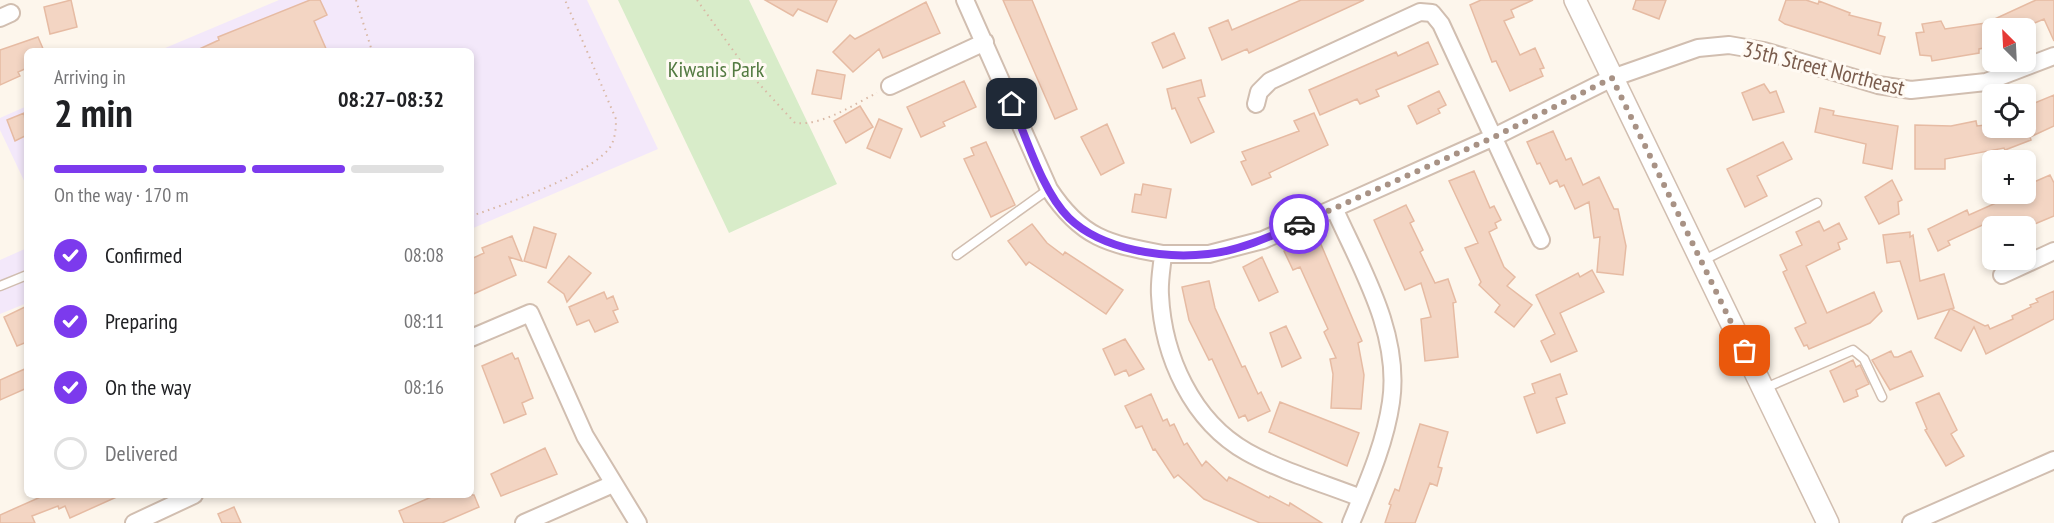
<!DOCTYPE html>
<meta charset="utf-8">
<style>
:root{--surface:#fff;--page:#f6f6f6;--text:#202124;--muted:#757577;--line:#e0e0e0;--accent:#7c3aed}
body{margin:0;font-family:"PT Sans Narrow",sans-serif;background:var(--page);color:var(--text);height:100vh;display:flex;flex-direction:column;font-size:22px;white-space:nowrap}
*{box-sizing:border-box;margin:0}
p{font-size:20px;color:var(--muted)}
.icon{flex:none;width:33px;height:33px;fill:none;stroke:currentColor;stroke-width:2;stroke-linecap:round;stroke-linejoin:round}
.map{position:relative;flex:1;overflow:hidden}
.drawer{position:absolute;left:24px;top:48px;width:450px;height:450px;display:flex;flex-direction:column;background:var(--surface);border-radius:9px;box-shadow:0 3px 9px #0003}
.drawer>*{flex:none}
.needle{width:39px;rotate:336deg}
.tools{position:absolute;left:1982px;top:18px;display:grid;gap:12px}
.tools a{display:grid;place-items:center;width:54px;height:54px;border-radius:9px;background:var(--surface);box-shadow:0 3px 9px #0003;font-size:30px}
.pin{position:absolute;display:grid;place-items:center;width:51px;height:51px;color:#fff;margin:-26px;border-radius:12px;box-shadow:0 3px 9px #0006}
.courier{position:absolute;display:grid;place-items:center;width:60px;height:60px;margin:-30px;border:4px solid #7c3aed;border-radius:50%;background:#fff;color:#222;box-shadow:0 2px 8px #0007}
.headline em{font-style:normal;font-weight:700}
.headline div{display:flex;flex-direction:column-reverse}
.headline{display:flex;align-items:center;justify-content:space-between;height:102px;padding:0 30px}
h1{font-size:39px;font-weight:700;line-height:45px}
.bar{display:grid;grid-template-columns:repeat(4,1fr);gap:9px 6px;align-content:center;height:72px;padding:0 30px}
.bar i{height:8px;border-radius:4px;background:var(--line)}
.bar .active{background:var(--accent)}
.bar p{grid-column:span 4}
ol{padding:0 30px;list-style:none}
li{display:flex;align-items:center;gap:18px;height:66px}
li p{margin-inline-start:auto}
li .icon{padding:6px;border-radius:50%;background:var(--accent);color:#fff;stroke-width:4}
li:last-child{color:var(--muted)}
li i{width:33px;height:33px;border:3px solid var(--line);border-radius:50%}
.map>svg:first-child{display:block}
.education{fill:#f3e8fa}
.green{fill:#d8ecc9}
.building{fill:#f3d5c3;stroke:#e6bba3;stroke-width:1.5}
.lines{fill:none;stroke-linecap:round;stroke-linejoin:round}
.service-casing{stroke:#d1beb0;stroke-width:11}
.minor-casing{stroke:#d1beb0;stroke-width:20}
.tertiary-casing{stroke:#d1beb0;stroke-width:24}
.path{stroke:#d9b8a5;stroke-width:2;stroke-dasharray:1.5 4.5;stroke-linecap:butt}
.service{stroke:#fff;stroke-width:8}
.minor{stroke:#fff;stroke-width:16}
.tertiary{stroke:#fff;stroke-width:21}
.done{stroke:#a89285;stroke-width:6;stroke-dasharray:0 10.8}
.route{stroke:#7c3aed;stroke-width:8}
.labels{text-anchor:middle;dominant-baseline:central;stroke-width:6;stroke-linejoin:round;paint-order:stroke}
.street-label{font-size:22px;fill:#7a5c4d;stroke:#fffaf3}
.park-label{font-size:22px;fill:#537a41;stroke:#fffaf3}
</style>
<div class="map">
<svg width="2054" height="523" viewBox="0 0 2054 523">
<rect width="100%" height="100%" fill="#fdf6ec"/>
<path class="education" d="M279 0H587L658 149 471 229V51H158Z
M27 106V187L0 130V118Z
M27 248V303L0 314V260Z"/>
<path class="green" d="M618 0H749L837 184 729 233Z"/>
<path class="building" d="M71 0 77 27 50 34 44 7Z
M310 0H320L327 15 314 21 327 51H195L219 40 218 37Z
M765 0H837L827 22 798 9 793 16Z
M1003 0H1032L1077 109 1055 119Z
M1301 0H1364L1249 53 1247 49 1222 60 1209 28 1228 20 1232 30Z
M1481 0H1533L1511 10 1514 17 1504 21 1520 55 1535 48 1544 68 1540 69 1543 76 1510 91 1496 61 1492 62 1470 5Z
M1636 0H1666L1659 19 1633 9Z
M1786 0H1806L1818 4 1819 1 1850 13 1849 15 1881 23 1878 35 1885 37 1880 54 1785 24 1779 20Z
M2036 0H2054V41L2044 19 2023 28H1987L1990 47 1979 49V53L1932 61 1931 56 1920 55 1916 33 1924 32 1922 24 1941 21 1945 29 1986 23Z
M926 2 940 33 883 58 879 49 853 72 833 52 850 35 855 39Z
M1174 33 1185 58 1163 68 1152 43Z
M38 37 44 51H27V68L18 72 20 76 0 85V50Z
M1428 42 1438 64 1376 90 1379 96 1360 104 1357 99 1320 115 1309 90 1396 52 1398 56Z
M817 70 845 75 841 99 812 94Z
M1201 80 1205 96 1198 98 1214 132 1191 143 1175 108 1172 109 1167 89Z
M964 81 976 107 943 122 945 126 921 137 907 107Z
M1764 84 1770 93 1776 91 1784 112 1753 120 1742 93Z
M1439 91 1446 105 1438 109 1440 113 1417 124 1408 106Z
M2054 95V126L2030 137 2031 140 2005 150 2004 148 1945 159V169H1915V125L1951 126 1976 121 1977 126 1985 125 1986 128H2025V107Z
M860 106 873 127 846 143 834 121Z
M1820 108 1834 111 1833 115 1898 126 1892 169 1863 163 1866 144 1815 132Z
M24 113 27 135 15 141 7 120Z
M1314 113 1328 145 1269 173 1271 177 1252 185 1241 162 1246 160 1242 152 1299 131 1294 121Z
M879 119 902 129 890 158 867 148Z
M1107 124 1124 163 1101 175 1081 137Z
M1553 131 1566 160 1571 158 1583 185 1599 177 1614 209H1618L1626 246 1623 275 1597 272 1600 237 1594 238 1589 202 1575 209 1564 185 1560 187 1557 180 1550 184 1540 163 1537 164 1527 142Z
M986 142 1015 205 991 217 964 159 974 155 971 148Z
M1783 142 1792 159 1757 176 1767 196 1745 207 1727 169Z
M1474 171 1490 208 1494 206 1501 220 1495 223 1497 228 1489 232 1504 267 1515 277 1507 286 1532 305 1514 327 1495 312 1500 305 1479 285 1481 282 1465 248 1478 243 1449 181Z
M2050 175 2054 183V216L2030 226H2003L2001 223 1993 226 1991 221 1948 241 1950 245 1938 251 1928 229 1967 210 1969 215 2016 194H2025V186Z
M1892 180 1902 200 1898 202 1899 214 1879 224 1865 197Z
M1143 184 1171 189 1166 218 1132 212 1135 194 1141 195Z
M1406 205 1414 221 1410 223 1423 250 1420 252 1435 283 1448 279 1456 302 1453 303 1458 357 1425 361 1421 319 1431 317 1421 283 1405 290 1374 220Z
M1819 221 1824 231 1839 223 1847 239 1838 243 1840 249 1806 266 1827 313 1874 292 1882 311 1870 323 1809 349 1807 345 1804 346 1795 328 1806 323 1783 272 1787 270 1780 255 1802 245 1796 232Z
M1032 224 1047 243 1063 255 1065 252 1123 290 1106 314 1029 262 1026 265 1008 241Z
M534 227 556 234 546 268 524 261Z
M1910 232V237L1913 235 1920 281 1944 274 1954 308 1951 309 1985 326 1988 325 1990 329 2013 319 2012 316 2031 307 2030 305 2038 302 2036 299 2054 291V319L1986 354 1974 327 1961 351 1935 338 1950 309 1918 319 1900 261 1887 263 1883 235Z
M1317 235 1362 341 1358 343 1364 375 1361 409 1331 408 1333 374 1330 359 1336 358 1324 332 1328 329 1300 267 1293 270 1284 251Z
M512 236 522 261 509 257 516 275 471 295V259L484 253 482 248Z
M569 256 591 273 567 302 564 294 548 282Z
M1262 257 1278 292 1259 301 1243 267Z
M1592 270 1604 292 1560 313 1577 351 1551 362 1541 341 1555 334 1536 295 1578 273 1580 277Z
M1209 281 1215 308 1242 367 1245 366 1258 394 1261 392 1270 411 1248 421 1245 415 1239 418 1212 359 1209 360 1189 320 1182 287Z
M604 292 607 299 613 296 618 309 613 311 618 322 595 332 589 320 577 325 569 307Z
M27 306V342L17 346 4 317Z
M1286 326 1301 358 1282 367 1270 333Z
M1125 339 1144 369 1129 376 1126 370 1115 375 1103 349Z
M1891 351 1894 357H1898L1911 351 1923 376 1890 390 1872 360Z
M512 353 515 359 518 358 533 398 522 403 526 414 504 423 482 366Z
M1853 360 1856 367 1860 365 1869 384 1856 390 1858 396 1844 402 1830 371Z
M27 368V388L0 400V380Z
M1560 374 1567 394 1556 398 1565 423 1537 433 1524 397 1535 393 1532 384Z
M1939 393 1957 430 1951 434 1964 456 1946 466 1925 430 1927 429 1916 403Z
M1151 394 1163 421 1167 419 1170 426 1174 424 1184 445 1187 443 1202 466 1206 461 1227 481 1229 477 1269 498 1270 496 1289 506 1290 503 1322 523H1260L1204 499 1178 475 1174 478 1155 449 1153 450 1142 426 1136 428 1125 406Z
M1280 402 1359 433 1347 466 1269 432Z
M1420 424 1448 432 1438 467 1442 468 1437 486 1430 483 1415 523H1385L1391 505 1389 504 1395 489 1399 491Z
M545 448 557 474 501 496 491 474Z
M45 495H121L70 518 65 506 59 509 58 506 32 516 35 523H0V515Z
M436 495H474L479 507 442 523H404L399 511Z
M234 507 241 523H222L218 514Z"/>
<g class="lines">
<g class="service-casing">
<path id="service" d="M957 255 1049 189
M1702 261 1817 203
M0 286 27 275
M1763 389 1853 350 1864 359 1882 397"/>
</g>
<g class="minor-casing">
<path id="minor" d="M965 0 1049 189C1081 238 1108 244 1163 254 1162 267 1159 281 1160 295 1163 356 1192 421 1247 452 1279 470 1325 484 1361 498
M0 18 11 13
M890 86 985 42
M1256 104 1259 92 1270 81 1420 12 1432 13 1441 24 1541 240
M1334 208C1361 268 1401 334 1391 402 1385 444 1367 484 1351 523
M1163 254H1209L1263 240 1494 137 1612 78 1698 48 1729 45 1764 51 1878 85 1911 90 1986 82 2054 56
M2002 275 2054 251
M471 338 530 313 585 436 638 523
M134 523 194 495
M524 523 613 484
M1911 523 2054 460"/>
</g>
<g class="tertiary-casing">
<path id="tertiary" d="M1575 0 1828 523"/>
</g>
<path class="path" d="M356 0 372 51
M697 0 750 74 795 123C823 126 852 105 877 93
M471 216C507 204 583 177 608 150 615 142 616 129 616 119L565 0"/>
<use href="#service" class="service"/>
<use href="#minor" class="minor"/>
<use href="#tertiary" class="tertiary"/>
</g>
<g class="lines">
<path class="done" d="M1299 224 1494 137 1612 78 1745 351"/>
<path class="route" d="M1012 104C1027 139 1042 191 1069 218 1102 250 1164 259 1208 254 1239 251 1271 236 1299 224"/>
</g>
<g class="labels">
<g class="street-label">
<text transform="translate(1824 68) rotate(14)">35th Street Northeast</text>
</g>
<g class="park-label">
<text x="716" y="69">Kiwanis Park</text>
</g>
</g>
</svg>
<div class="tools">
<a><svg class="needle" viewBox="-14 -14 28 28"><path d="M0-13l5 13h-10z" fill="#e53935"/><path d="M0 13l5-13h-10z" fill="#757577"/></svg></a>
<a><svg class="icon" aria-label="locate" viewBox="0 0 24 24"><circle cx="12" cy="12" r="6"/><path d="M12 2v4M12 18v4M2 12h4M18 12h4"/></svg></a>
<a>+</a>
<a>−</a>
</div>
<div class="pin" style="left:1745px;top:351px;background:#ea580c"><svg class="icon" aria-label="bag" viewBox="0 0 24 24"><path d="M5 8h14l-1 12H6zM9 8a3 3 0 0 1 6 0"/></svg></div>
<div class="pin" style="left:1012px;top:104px;background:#1f2937"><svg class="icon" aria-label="home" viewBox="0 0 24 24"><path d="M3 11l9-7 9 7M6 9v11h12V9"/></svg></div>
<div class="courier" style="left:1299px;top:224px"><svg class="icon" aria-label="car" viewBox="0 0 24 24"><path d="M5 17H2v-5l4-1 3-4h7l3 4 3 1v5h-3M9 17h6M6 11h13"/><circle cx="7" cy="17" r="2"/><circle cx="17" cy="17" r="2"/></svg></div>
<section class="drawer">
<div class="headline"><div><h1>2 min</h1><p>Arriving in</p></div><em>08:27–08:32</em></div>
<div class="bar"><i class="active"></i><i class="active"></i><i class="active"></i><i></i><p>On the way · 170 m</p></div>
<ol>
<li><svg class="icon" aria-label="check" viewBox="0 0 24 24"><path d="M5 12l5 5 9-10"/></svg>Confirmed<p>08:08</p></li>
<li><svg class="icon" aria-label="check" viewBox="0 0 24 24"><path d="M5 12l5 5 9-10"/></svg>Preparing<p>08:11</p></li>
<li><svg class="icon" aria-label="check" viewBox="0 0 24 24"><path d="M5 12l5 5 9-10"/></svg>On the way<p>08:16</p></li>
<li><i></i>Delivered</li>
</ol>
</section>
</div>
